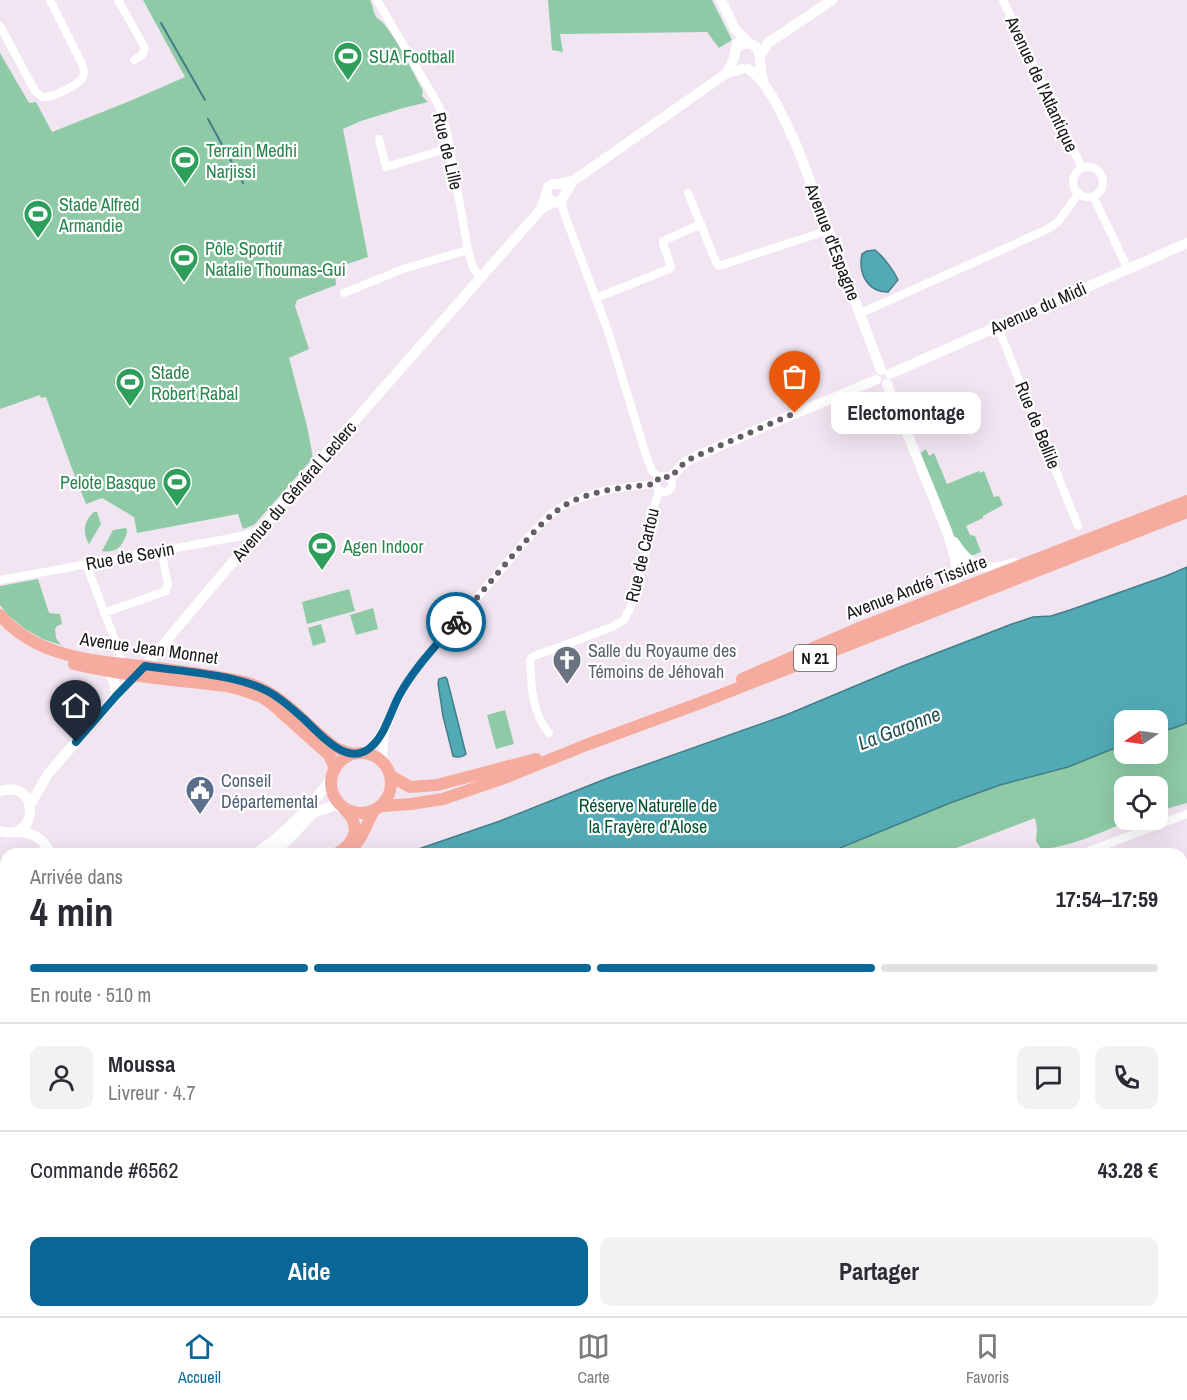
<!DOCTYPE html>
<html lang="fr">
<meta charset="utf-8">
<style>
:root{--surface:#fff;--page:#f2f2f3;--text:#2b2b33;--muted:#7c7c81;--line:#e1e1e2;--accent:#0a6696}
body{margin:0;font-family:"Archivo Narrow",sans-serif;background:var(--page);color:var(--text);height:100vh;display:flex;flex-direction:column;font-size:22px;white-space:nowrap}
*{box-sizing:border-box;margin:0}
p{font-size:20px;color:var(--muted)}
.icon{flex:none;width:33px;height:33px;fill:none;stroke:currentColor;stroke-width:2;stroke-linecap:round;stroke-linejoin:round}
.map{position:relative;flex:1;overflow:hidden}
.panel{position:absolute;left:0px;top:848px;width:1188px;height:470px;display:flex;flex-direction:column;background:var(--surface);border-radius:18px 18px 0 0;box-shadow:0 6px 24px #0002}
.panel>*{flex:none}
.needle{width:39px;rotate:257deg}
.controls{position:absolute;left:1114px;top:710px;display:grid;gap:12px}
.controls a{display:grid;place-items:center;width:54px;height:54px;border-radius:12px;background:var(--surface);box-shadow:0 6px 24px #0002;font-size:30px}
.pin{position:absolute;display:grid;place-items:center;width:51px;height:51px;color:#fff;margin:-62px -26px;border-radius:50% 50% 50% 0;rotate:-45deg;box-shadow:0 0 6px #0007}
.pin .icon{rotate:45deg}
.courier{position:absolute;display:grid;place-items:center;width:60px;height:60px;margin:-30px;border:4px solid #0a6696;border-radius:50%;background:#fff;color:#222;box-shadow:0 2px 8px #0007}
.bubble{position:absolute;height:42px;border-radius:12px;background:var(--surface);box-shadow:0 6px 24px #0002;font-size:20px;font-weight:700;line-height:42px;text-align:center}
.head em{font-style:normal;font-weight:700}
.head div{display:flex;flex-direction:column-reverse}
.head{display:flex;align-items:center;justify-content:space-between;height:102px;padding:0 30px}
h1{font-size:39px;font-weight:700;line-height:45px}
.bar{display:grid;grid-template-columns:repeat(4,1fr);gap:9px 6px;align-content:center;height:72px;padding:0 30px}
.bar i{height:8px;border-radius:4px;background:var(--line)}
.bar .on{background:var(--accent)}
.bar p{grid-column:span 4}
.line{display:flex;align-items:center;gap:15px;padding:0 30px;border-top:2px solid var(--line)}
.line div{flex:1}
.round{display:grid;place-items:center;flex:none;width:63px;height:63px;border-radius:12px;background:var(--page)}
.action{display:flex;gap:12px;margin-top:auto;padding:12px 30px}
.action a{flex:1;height:69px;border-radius:12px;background:var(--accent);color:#fff;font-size:24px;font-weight:700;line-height:69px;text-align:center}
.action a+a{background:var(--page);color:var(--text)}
.tab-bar{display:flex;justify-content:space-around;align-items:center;height:84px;border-top:2px solid var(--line);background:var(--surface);font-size:16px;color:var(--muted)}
.tab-bar a{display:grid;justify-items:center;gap:3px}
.tab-bar .on{color:var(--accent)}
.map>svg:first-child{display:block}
.green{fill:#8ecaa6}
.water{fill:#52aab6;stroke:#427e88;stroke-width:1.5}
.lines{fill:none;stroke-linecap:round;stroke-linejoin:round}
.stream{stroke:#427e88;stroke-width:2}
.minor{stroke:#fff;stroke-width:8}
.tertiary{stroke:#fff;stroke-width:10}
.secondary{stroke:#fff;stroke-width:10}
.primary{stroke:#f5ac9f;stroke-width:12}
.done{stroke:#665e66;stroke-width:6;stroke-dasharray:0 10.8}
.route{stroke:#0a6696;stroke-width:8}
.labels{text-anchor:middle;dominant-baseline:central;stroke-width:4.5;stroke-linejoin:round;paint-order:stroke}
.shield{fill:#fff;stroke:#5f5c5f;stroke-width:1.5}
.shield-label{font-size:16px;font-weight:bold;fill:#1b161b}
.leisure-label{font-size:18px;fill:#27864d;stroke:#fff;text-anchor:start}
.street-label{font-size:18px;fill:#1b161b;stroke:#fff}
.worship-label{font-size:18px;fill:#5b616d;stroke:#fff;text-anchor:start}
.service-label{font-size:18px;fill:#4e5e75;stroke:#fff;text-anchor:start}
.park-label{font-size:18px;fill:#005230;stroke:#fff}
.water-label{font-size:20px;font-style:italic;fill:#254e53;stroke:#fff}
</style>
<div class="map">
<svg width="1187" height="1316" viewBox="0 0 1187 1316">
<rect width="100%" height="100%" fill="#f2e5f2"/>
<path class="green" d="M143 0H370C373 5 373 13 377 18 379 20 382 21 384 24 400 44 411 69 423 91L422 96 428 102 403 108 361 121 343 129 368 257 335 268 336 285 297 300 295 306 309 349 289 358 307 426 313 458 254 525 243 529 238 514 137 533 134 517 102 498 86 504 71 466 46 397 41 398 40 395 0 409V53L29 103 36 102 52 132 130 101 185 77Z
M548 0H712L732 40 719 48 707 32 560 34 563 52 552 50Z
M926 449 929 456 934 453 947 484 979 471 980 473 984 471 994 497 999 496 1003 505 983 516V518L966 526 970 535 975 536 981 552 971 556 963 550 953 534 919 454Z
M94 512H97L101 524 89 544C82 533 84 520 94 512Z
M126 528 127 531C124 545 117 554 102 551L113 530Z
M38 579 49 613 60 614 62 624 57 626 55 629 56 638 61 645 43 639 25 629 8 615 0 605V586Z
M349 589 355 611 307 624 302 602Z
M373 608 378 629 356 635 350 615Z
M321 624 326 642 313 646 308 628Z
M505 710 514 744 496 749 487 715Z
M1187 723V803L1158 811V786H1125V819H1131C1107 831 1067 848 1041 849L1036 841 1037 829 1035 818 943 853 828 854 950 803 1000 785 1068 767 1125 744V753H1158V732L1174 728Z
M382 1311H479L473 1316H386Z
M590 1311H966L972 1316H593Z"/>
<path class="water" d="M875 250C883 256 894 271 898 280L888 292C867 292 858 273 862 254L867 251Z
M1187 567V723L1174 728 1158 732V720H1125V744L1068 767 1000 785 950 803 828 853H407L500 821 608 778 786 715 903 666 1012 624 1033 617 1051 616 1070 610 1166 576Z
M445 677 447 679 466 754C463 757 457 758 453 756L443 716 438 683 439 679Z
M6 991V1185H0V993Z"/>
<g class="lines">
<path class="stream" d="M161 23 205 100
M208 119 243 183"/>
<path class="minor" d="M118 0 145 48 142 55 134 60
M377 0 439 106 447 132 468 250 473 267 480 278
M1003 0 1082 168
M0 26 35 91C38 94 39 95 43 97 51 99 80 84 83 77 85 72 83 66 81 62L50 0
M379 139 386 167 450 148
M1073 182a15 15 0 1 1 30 0a15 15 0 1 1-30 0Z
M688 193 716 262 719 266 829 230
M1093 196 1128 269
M562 200 563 210 608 331 645 452 652 471 659 477
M344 293 403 269 468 250
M596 298 669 269 671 266 663 244V241L701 224
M861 313 1046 230 1058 222 1079 193
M997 325 1078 526
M656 484a8 8 0 1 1 16 0a8 8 0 1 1-16 0Z
M86 564 119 651 122 666
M0 580 242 536 260 530
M104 613 166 591 168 584 161 550
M549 733C532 714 531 684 530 660L532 657 539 654 565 645 614 626 624 620 632 604 646 551 653 514V508L660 490
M360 754 372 746 384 728
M384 762C379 729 399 697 415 670L534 531C540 526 545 519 551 514 581 491 621 487 656 484
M1081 854 1187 814
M156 1316 164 1311
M1186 1316 1187 1315"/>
<path class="tertiary" d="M721 0 735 29 749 43
M736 49C740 45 744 42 750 44 764 47 758 68 763 80
M760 56 768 43 832 0
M748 69C769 80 788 128 798 149L881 370
M727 73 734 58 737 43
M548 198 554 203 561 201 573 181
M542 208 548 187 553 184H559L573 181 724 75 727 73 742 69
M890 374 1187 243
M887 384 947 531 955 558 957 571V578L953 591
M670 478 685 462 697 456 768 425 876 380
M954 542C970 567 984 573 1014 563
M108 671 114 681 116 696
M0 791C40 778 40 843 0 831
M30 805 48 774 128 682 145 666 286 499 542 208 553 202
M17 832C34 833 42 837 51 854
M0 1223 6 1220
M982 1311 993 1316"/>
<path class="secondary" d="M255 854C284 835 313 805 332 777
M271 854 288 840 313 813 335 805 341 807
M0 936 6 934
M0 945 6 943"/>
<path class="primary" d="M0 615C36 657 93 661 143 666 160 668 177 671 194 673 212 676 230 678 248 683 285 695 303 723 332 745 338 750 346 752 353 754
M74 664C124 676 175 680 226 686L239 689 262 697 272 704 329 755 335 769
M742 679 859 628 1187 501
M331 783a30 30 0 1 1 60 0a30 30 0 1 1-60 0Z
M391 776 410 787 437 785 536 759
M382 806 411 804 443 799 507 777 586 745 700 703 1187 512
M353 848 362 835 373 812
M336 854C355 844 362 826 345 810
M0 972 6 971"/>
</g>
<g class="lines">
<path class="done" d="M456 622C475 600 494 578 513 555 531 536 547 514 571 502 597 489 628 487 656 484L659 477 664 476 670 478 685 462 694 457 795 413"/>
<path class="route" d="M76 742 116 696 145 666C183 672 245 674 277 697 286 703 296 712 305 720 321 735 349 769 372 746 386 733 391 710 400 694 415 667 436 646 456 622"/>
</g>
<defs>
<g id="stadium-pin" transform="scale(1.5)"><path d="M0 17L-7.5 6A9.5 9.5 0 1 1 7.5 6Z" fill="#2e9e5b" stroke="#fff"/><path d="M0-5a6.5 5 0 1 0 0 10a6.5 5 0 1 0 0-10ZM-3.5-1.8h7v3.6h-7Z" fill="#fff"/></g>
<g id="church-pin" transform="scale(1.5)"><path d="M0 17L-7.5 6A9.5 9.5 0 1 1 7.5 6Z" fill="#6b7280" stroke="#fff"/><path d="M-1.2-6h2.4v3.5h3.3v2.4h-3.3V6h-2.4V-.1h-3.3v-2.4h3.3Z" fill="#fff"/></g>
<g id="civic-pin" transform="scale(1.5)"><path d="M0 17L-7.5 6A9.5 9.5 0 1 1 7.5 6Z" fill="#5c6f8a" stroke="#fff"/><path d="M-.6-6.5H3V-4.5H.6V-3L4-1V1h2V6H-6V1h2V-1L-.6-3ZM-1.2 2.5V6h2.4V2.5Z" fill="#fff"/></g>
</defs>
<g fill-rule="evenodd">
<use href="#stadium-pin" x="348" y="56"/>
<use href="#stadium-pin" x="185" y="160"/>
<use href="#stadium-pin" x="38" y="214"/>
<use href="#stadium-pin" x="184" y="258"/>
<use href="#stadium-pin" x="130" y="382"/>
<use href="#stadium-pin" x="177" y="482"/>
<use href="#stadium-pin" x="322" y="546"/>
<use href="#church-pin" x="567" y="660"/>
<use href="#civic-pin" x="200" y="790"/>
</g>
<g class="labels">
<rect class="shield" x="794" y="645" width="42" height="26" rx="4.5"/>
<g class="shield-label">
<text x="815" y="658">N 21</text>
</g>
<g class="leisure-label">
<text x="369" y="56">SUA Football</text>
<text x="206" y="150">Terrain Medhi<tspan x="206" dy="21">Narjissi</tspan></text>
<text x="59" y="204">Stade Alfred<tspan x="59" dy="21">Armandie</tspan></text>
<text x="205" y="248">Pôle Sportif<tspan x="205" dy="21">Natalie Thoumas-Gui</tspan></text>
<text x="151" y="372">Stade<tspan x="151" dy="21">Robert Rabal</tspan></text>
<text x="156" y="482" text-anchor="end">Pelote Basque</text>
<text x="343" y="546">Agen Indoor</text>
</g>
<g class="street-label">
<text transform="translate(1042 84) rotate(65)">Avenue de l'Atlantique</text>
<text transform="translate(448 151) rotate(77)">Rue de Lille</text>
<text transform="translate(833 242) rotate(69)">Avenue d'Espagne</text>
<text transform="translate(1038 308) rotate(-24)">Avenue du Midi</text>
<text transform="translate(1038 425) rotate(68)">Rue de Bellile</text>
<text transform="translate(294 491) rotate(-49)">Avenue du Général Leclerc</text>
<text transform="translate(642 555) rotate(-77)">Rue de Cartou</text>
<text transform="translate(130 556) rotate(-10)">Rue de Sevin</text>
<text transform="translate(916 587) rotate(-21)">Avenue André Tissidre</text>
<text transform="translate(149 648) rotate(8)">Avenue Jean Monnet</text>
</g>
<g class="worship-label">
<text x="588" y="650">Salle du Royaume des<tspan x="588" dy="21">Témoins de Jéhovah</tspan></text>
</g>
<g class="service-label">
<text x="221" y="780">Conseil<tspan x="221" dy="21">Départemental</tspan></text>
</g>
<g class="park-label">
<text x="648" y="805">Réserve Naturelle de<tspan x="648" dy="21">la Frayère d'Alose</tspan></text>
</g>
<g class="water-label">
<text transform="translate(899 728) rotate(-21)">La Garonne</text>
</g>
</g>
</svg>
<div class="controls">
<a><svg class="needle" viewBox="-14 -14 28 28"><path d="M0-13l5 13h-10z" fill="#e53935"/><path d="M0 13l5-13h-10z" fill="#7c7c81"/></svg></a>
<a><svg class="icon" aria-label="locate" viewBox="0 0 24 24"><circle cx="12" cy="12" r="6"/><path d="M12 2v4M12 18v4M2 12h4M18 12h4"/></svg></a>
</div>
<div class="pin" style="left:795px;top:413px;background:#ea580c"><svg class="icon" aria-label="bag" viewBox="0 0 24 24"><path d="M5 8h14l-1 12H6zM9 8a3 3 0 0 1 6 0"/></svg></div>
<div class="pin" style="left:76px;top:742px;background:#1f2937"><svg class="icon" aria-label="home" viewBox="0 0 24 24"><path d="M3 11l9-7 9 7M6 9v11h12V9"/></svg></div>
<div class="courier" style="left:456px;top:622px"><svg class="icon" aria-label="bike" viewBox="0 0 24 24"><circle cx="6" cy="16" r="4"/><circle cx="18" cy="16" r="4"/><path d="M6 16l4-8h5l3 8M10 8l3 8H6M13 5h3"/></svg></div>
<div class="bubble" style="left:831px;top:392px;width:150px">Electomontage</div>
<section class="panel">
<div class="head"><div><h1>4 min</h1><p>Arrivée dans</p></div><em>17:54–17:59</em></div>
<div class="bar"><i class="on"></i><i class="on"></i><i class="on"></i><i></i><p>En route · 510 m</p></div>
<div class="line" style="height:108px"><a class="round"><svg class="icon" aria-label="person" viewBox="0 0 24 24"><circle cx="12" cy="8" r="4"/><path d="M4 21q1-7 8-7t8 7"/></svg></a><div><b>Moussa</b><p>Livreur · 4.7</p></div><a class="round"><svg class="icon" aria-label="chat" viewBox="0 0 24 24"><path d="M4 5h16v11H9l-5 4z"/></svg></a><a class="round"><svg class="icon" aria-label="phone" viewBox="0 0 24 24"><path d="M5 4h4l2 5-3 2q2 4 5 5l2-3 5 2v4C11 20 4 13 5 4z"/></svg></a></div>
<div class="line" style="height:78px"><div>Commande #6562</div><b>43.28 €</b></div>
<div class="action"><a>Aide</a><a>Partager</a></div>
</section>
</div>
<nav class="tab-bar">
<a class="on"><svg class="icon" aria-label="home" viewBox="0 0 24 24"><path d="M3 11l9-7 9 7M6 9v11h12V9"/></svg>Accueil</a>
<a><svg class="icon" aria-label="map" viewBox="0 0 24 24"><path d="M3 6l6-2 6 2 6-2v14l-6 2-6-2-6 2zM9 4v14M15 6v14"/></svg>Carte</a>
<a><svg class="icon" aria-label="saved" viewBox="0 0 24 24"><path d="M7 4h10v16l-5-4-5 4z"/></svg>Favoris</a>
</nav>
